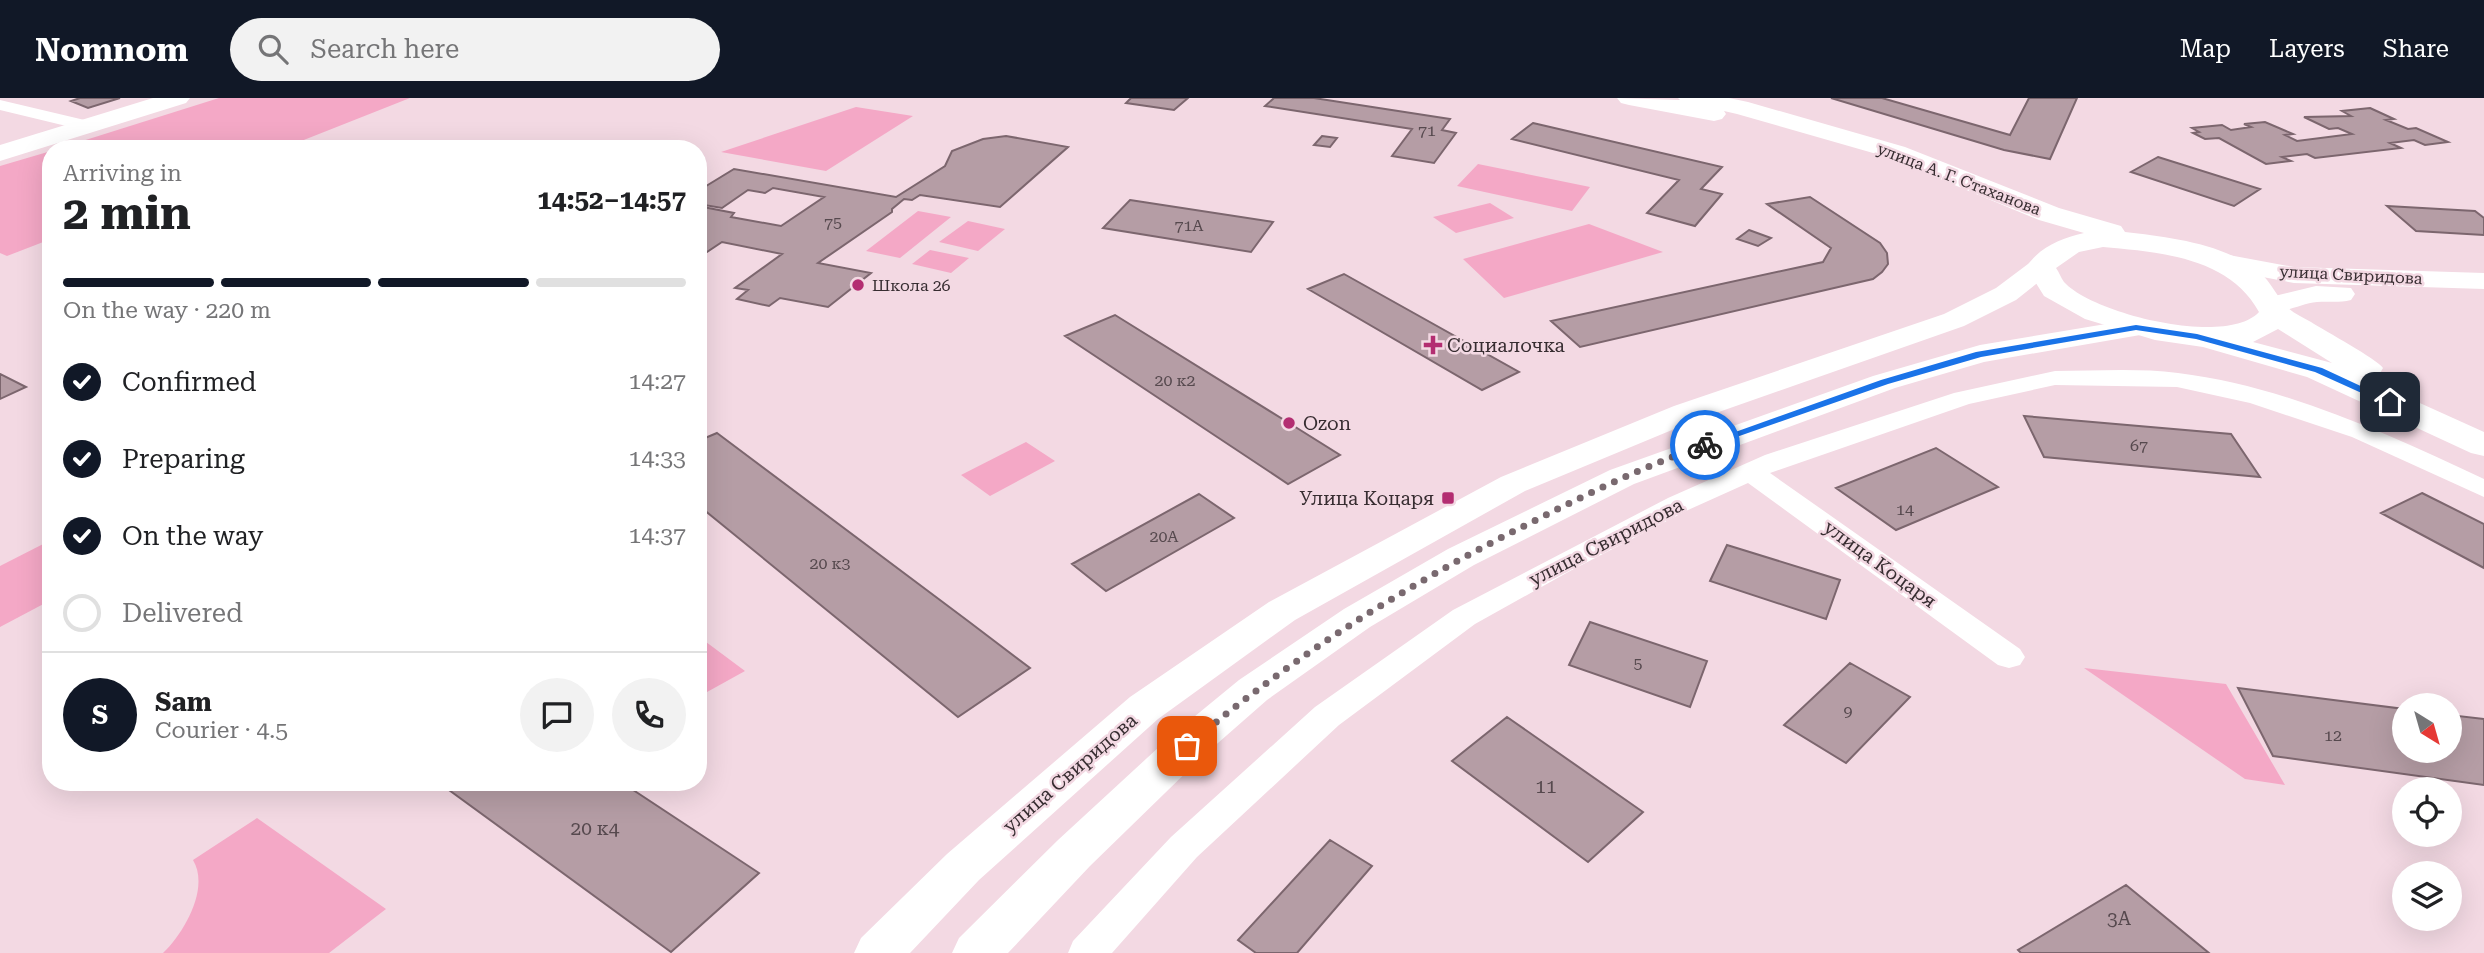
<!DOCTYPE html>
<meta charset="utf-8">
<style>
:root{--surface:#fff;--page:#f2f2f2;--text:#202124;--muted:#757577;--line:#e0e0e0;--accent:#111827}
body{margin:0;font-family:"Roboto Serif",serif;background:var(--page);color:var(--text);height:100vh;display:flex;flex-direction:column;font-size:26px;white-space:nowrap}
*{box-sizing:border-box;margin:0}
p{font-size:23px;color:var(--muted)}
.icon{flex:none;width:38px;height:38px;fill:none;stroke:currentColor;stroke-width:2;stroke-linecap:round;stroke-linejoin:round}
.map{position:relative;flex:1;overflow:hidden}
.side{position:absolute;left:42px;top:42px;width:665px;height:651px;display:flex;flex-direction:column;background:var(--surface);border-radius:28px;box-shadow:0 7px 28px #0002}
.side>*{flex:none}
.needle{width:46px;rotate:143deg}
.controls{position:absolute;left:2392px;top:595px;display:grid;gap:14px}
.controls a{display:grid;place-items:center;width:70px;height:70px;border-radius:50%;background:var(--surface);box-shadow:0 7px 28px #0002;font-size:35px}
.pin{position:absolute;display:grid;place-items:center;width:60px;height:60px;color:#fff;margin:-30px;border-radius:14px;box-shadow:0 4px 10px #0006}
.courier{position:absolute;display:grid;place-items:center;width:70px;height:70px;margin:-35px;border:5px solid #1a73e8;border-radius:50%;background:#fff;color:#222;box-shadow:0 2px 9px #0007}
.summary em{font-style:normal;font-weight:700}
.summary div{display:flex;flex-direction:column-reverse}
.summary{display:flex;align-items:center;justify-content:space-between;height:119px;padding:0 21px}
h1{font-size:46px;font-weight:700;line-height:52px}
.bar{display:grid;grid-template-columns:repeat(4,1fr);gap:10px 7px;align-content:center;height:84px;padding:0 21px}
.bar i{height:9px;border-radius:5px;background:var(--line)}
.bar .on{background:var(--accent)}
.bar p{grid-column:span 4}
.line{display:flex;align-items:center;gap:18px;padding:0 21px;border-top:2px solid var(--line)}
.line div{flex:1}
.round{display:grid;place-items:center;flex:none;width:74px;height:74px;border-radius:37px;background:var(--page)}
ol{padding:0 21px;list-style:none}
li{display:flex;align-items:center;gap:21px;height:77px}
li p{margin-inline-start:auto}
li .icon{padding:7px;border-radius:50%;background:var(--accent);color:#fff;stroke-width:4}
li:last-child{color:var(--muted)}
li i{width:38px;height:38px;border:4px solid var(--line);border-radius:50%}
header{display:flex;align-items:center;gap:42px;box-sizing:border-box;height:98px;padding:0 35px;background:var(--accent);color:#fff}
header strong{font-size:33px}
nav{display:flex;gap:38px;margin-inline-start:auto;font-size:24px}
.search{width:490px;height:63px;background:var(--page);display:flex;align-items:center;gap:18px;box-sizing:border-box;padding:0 24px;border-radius:38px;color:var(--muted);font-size:26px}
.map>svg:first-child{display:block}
.green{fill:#f4a8c6}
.building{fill:#b59da5;stroke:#7c666e;stroke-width:2}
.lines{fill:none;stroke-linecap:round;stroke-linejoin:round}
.minor{fill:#fff;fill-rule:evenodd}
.tertiary{fill:#fff;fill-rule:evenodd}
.secondary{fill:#fff;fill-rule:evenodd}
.route{fill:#1a73e8}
.done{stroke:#79696f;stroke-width:7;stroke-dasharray:0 12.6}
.poi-dot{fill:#b32d71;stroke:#f3d9e3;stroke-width:2.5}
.labels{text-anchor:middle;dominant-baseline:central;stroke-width:5;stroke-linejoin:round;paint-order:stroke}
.number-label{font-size:16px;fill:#56494e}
.far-street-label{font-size:16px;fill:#372d31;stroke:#f3d9e3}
.far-poi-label{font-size:16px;fill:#372d31;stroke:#f3d9e3;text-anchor:start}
.poi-label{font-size:19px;fill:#372d31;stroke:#f3d9e3;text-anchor:start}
.street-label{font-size:19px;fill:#372d31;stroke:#f3d9e3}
.near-number-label{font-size:19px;fill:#56494e}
</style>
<header>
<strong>Nomnom</strong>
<div class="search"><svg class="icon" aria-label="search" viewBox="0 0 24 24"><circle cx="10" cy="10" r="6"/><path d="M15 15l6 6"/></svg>Search here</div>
<nav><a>Map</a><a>Layers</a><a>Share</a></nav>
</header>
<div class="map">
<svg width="2484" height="855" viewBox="0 0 2484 855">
<rect width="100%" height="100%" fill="#f3d9e3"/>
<path class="green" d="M219 0H410L281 51H57Z
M856 9 913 18 826 73 721 54Z
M51 53V141L7 158 0 155V68Z
M1478 66 1590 89 1572 113 1457 88Z
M1490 105 1514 120 1456 135 1433 119Z
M918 113 951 119 900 160 866 153Z
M968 123 1005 131 978 153 939 144Z
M1589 126 1663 154 1504 200 1463 161Z
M930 152 969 160 951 175 912 166Z
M1026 344 1055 363 990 398 961 377Z
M51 442V502L0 529V468Z
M698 538 745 573 698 599Z
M2084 570 2226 586 2285 687 2245 681Z
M257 720 386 811 329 855H163C184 835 210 790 193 762Z"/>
<path class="building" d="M80 0H120L88 10 71 3Z
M1131 0H1188L1174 12 1126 5Z
M1274 0H1314L1450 21 1442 32 1456 35 1434 65 1392 58 1412 31 1265 8Z
M1831 0H1882L2010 37 2029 0H2077L2050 61 2004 52Z
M2370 10 2394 21 2386 22 2408 31 2416 30 2448 44 2425 47 2414 42 2390 45 2401 50 2315 60 2307 56 2282 59 2291 63 2266 66 2219 40 2205 41 2193 35 2199 34 2192 30 2222 27 2231 32 2251 29 2244 26 2265 24 2293 36 2285 37 2297 43 2352 36 2338 30 2329 31 2304 19 2351 18 2342 13Z
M1533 25 1722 69 1701 91 1722 96 1695 128 1647 115 1679 82 1512 41Z
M1006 38 1068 49 1000 109 920 97 912 102 904 101 892 111V114L818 165 871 175 828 209 780 200 769 208 737 201 748 192 735 190 782 156 722 144 698 160V108L734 115 731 119 781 128 824 99 773 90 765 95 748 92 722 110 698 106V93L734 71 896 99 945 68 952 53 983 41Z
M1322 38 1337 40 1330 49 1314 47Z
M2158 59 2260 91 2234 108 2131 74Z
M1810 99 1880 145 1887 155 1888 166 1882 174 1873 181 1580 249 1551 223 1823 164 1831 150 1767 106Z
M1130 102 1273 124 1251 154 1103 130Z
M2387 108 2475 113 2484 120V137L2416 133Z
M1749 132 1771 140 1758 148 1737 141Z
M1344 176 1519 274 1482 292 1308 191Z
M1115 217 1289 325 1340 357 1288 386 1065 238Z
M0 276 26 289 0 301Z
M2024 318 2231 336 2260 379 2044 359Z
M717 335 968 523 1030 570 958 619 698 407V343Z
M1936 350 1998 389 1896 432 1836 390Z
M2422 395 2484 426V470L2381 415Z
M1199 396 1234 420 1106 493 1072 466Z
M1727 447 1840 482 1826 521 1710 483Z
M1590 524 1707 563 1690 609 1569 567Z
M1850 565 1910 599 1846 665 1784 627Z
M2238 590 2404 611V653H2450V617L2484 621V687L2273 658Z
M1507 619 1643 714 1588 764 1452 663Z
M438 684H621L759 775 671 854Z
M1330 742 1372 768 1297 855H1256L1238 842Z
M2126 787 2209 855H2021L2018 852Z"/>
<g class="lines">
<path class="minor" d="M0 2 93 24 96 28 87 33 0 12Z
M2055 273C2095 273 2138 270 2178 275 2285 288 2387 336 2484 381V399L2352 339 2250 305 2177 289 2055 287 1969 306 1770 375 2020 551 2025 559 2020 567 2009 570 1998 567 1748 385 1688 412 1570 473 1475 526 1339 627 1197 759 1112 855H1068L1073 843 1171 739 1315 609 1453 512 1668 400 1765 357 1954 295Z"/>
<path class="tertiary" d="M2218 155 2294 169 2484 175V191L2294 185 2209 169 2205 163 2209 157Z
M2041 161 2050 163 2054 169 2050 175 2016 202 1964 228 1696 322 1525 393 1295 522 1158 621 979 782 910 855H854L861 840 947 756 1130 599 1269 504 1501 379 1674 308 1944 216 1996 190 2032 163Z
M2316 188 2351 190 2355 196 2351 202C2339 205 2329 203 2317 204 2298 206 2281 218 2262 213L2258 207 2262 201Z
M2136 221 2146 224 2150 230 2146 236 1984 264 1895 290 1634 386 1474 467 1370 529 1267 602 1202 659 1090 768 1008 855H952L959 840 1058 742 1172 637 1239 582 1344 511 1448 451 1610 372 1873 278 1980 247Z"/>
<path class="secondary" d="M153 0H190L186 5 0 63V47Z
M1617 0 1680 2 1678 0H1729L1748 4 1905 49 2059 110 2121 128 2125 134C2168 139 2222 145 2258 173 2272 184 2277 200 2288 210 2295 216 2304 220 2311 224 2325 233 2377 261 2383 270L2379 277 2367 280 2360 278 2484 334V358L2471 355 2307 279 2203 249 2155 242 2085 221 2044 198 2026 169C2041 148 2060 141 2084 135L2039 122 1887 59 1737 16 1724 13 1726 16 1722 21 1714 23 1629 7 1621 5ZM2103 149C2159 154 2229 159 2259 214 2227 249 2093 216 2064 184 2061 180 2059 174 2056 170L2079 154ZM2278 231 2332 265 2253 244Z"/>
</g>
<path class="route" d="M2136 227 2197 236 2322 270 2395 304 2386 306 2315 274 2196 241 2136 232 1981 259 1888 286 1708 349 1699 347 1881 282 1976 254Z"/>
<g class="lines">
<path class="done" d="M1187 648C1295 557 1404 488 1530 425 1587 396 1644 368 1705 347"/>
</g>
<g class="poi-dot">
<circle cx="858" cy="187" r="7"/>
<path d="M1429.5 236.5h7v7h7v7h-7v7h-7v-7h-7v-7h7z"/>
<circle cx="1289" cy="325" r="7"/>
<rect x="1441" y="393" width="14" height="14" rx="3.5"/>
</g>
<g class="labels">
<g class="number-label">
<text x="1427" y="32">71</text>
<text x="833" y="124">75</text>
<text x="1189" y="127">71А</text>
<text x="1175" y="282">20 к2</text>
<text x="2139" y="347">67</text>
<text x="1905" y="411">14</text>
<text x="1164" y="438">20А</text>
<text x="830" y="465">20 к3</text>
<text x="1638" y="565">5</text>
<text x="1848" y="613">9</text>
<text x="2333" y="637">12</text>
</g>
<g class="far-street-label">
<text transform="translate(1959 81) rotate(21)">улица А. Г. Стаханова</text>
<text transform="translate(2351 177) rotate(3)">улица Свиридова</text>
</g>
<g class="far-poi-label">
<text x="872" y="187">Школа 26</text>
</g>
<g class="poi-label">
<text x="1447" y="247">Социалочка</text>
<text x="1303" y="325">Ozon</text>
<text x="1434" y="400" text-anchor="end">Улица Коцаря</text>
</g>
<g class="street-label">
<text transform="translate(1606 444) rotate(-27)">улица Свиридова</text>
<text transform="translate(1880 466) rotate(36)">улица Коцаря</text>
<text transform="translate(1070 675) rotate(-41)">улица Свиридова</text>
</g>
<g class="near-number-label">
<text x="1546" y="688">11</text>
<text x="595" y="730">20 к4</text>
<text x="2119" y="820">3А</text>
</g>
</g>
</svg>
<div class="controls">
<a><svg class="needle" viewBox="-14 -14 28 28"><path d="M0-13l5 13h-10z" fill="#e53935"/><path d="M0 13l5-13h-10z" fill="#757577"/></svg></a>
<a><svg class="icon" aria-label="locate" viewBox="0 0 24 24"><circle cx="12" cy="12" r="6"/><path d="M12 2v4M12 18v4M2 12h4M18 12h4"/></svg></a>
<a><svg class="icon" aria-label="layers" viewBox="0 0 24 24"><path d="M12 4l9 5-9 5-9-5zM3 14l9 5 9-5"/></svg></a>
</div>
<div class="pin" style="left:1187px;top:648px;background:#ea580c"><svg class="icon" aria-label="bag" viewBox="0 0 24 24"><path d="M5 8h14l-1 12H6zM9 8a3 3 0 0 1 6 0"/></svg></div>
<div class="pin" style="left:2390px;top:304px;background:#1f2937"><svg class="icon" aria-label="home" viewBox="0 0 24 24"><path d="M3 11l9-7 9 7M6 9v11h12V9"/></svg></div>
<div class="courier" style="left:1705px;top:347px"><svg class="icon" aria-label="bike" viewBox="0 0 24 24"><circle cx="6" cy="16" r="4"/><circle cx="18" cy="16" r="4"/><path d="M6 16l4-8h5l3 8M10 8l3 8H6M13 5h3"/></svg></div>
<section class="side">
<div class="summary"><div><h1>2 min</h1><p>Arriving in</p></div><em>14:52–14:57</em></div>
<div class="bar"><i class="on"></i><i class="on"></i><i class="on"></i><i></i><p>On the way · 220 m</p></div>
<ol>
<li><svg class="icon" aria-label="check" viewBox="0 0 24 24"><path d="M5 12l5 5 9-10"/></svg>Confirmed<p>14:27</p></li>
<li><svg class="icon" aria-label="check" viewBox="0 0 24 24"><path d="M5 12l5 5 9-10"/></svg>Preparing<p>14:33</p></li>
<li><svg class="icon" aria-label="check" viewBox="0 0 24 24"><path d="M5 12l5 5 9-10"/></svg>On the way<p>14:37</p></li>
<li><i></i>Delivered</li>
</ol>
<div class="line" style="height:126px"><b class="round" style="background:var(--accent);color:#fff">S</b><div><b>Sam</b><p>Courier · 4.5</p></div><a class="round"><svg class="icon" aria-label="chat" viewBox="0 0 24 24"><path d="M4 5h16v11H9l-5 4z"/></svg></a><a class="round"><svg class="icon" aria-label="phone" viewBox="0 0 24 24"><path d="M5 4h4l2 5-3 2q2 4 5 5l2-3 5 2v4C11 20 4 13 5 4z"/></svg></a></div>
</section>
</div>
